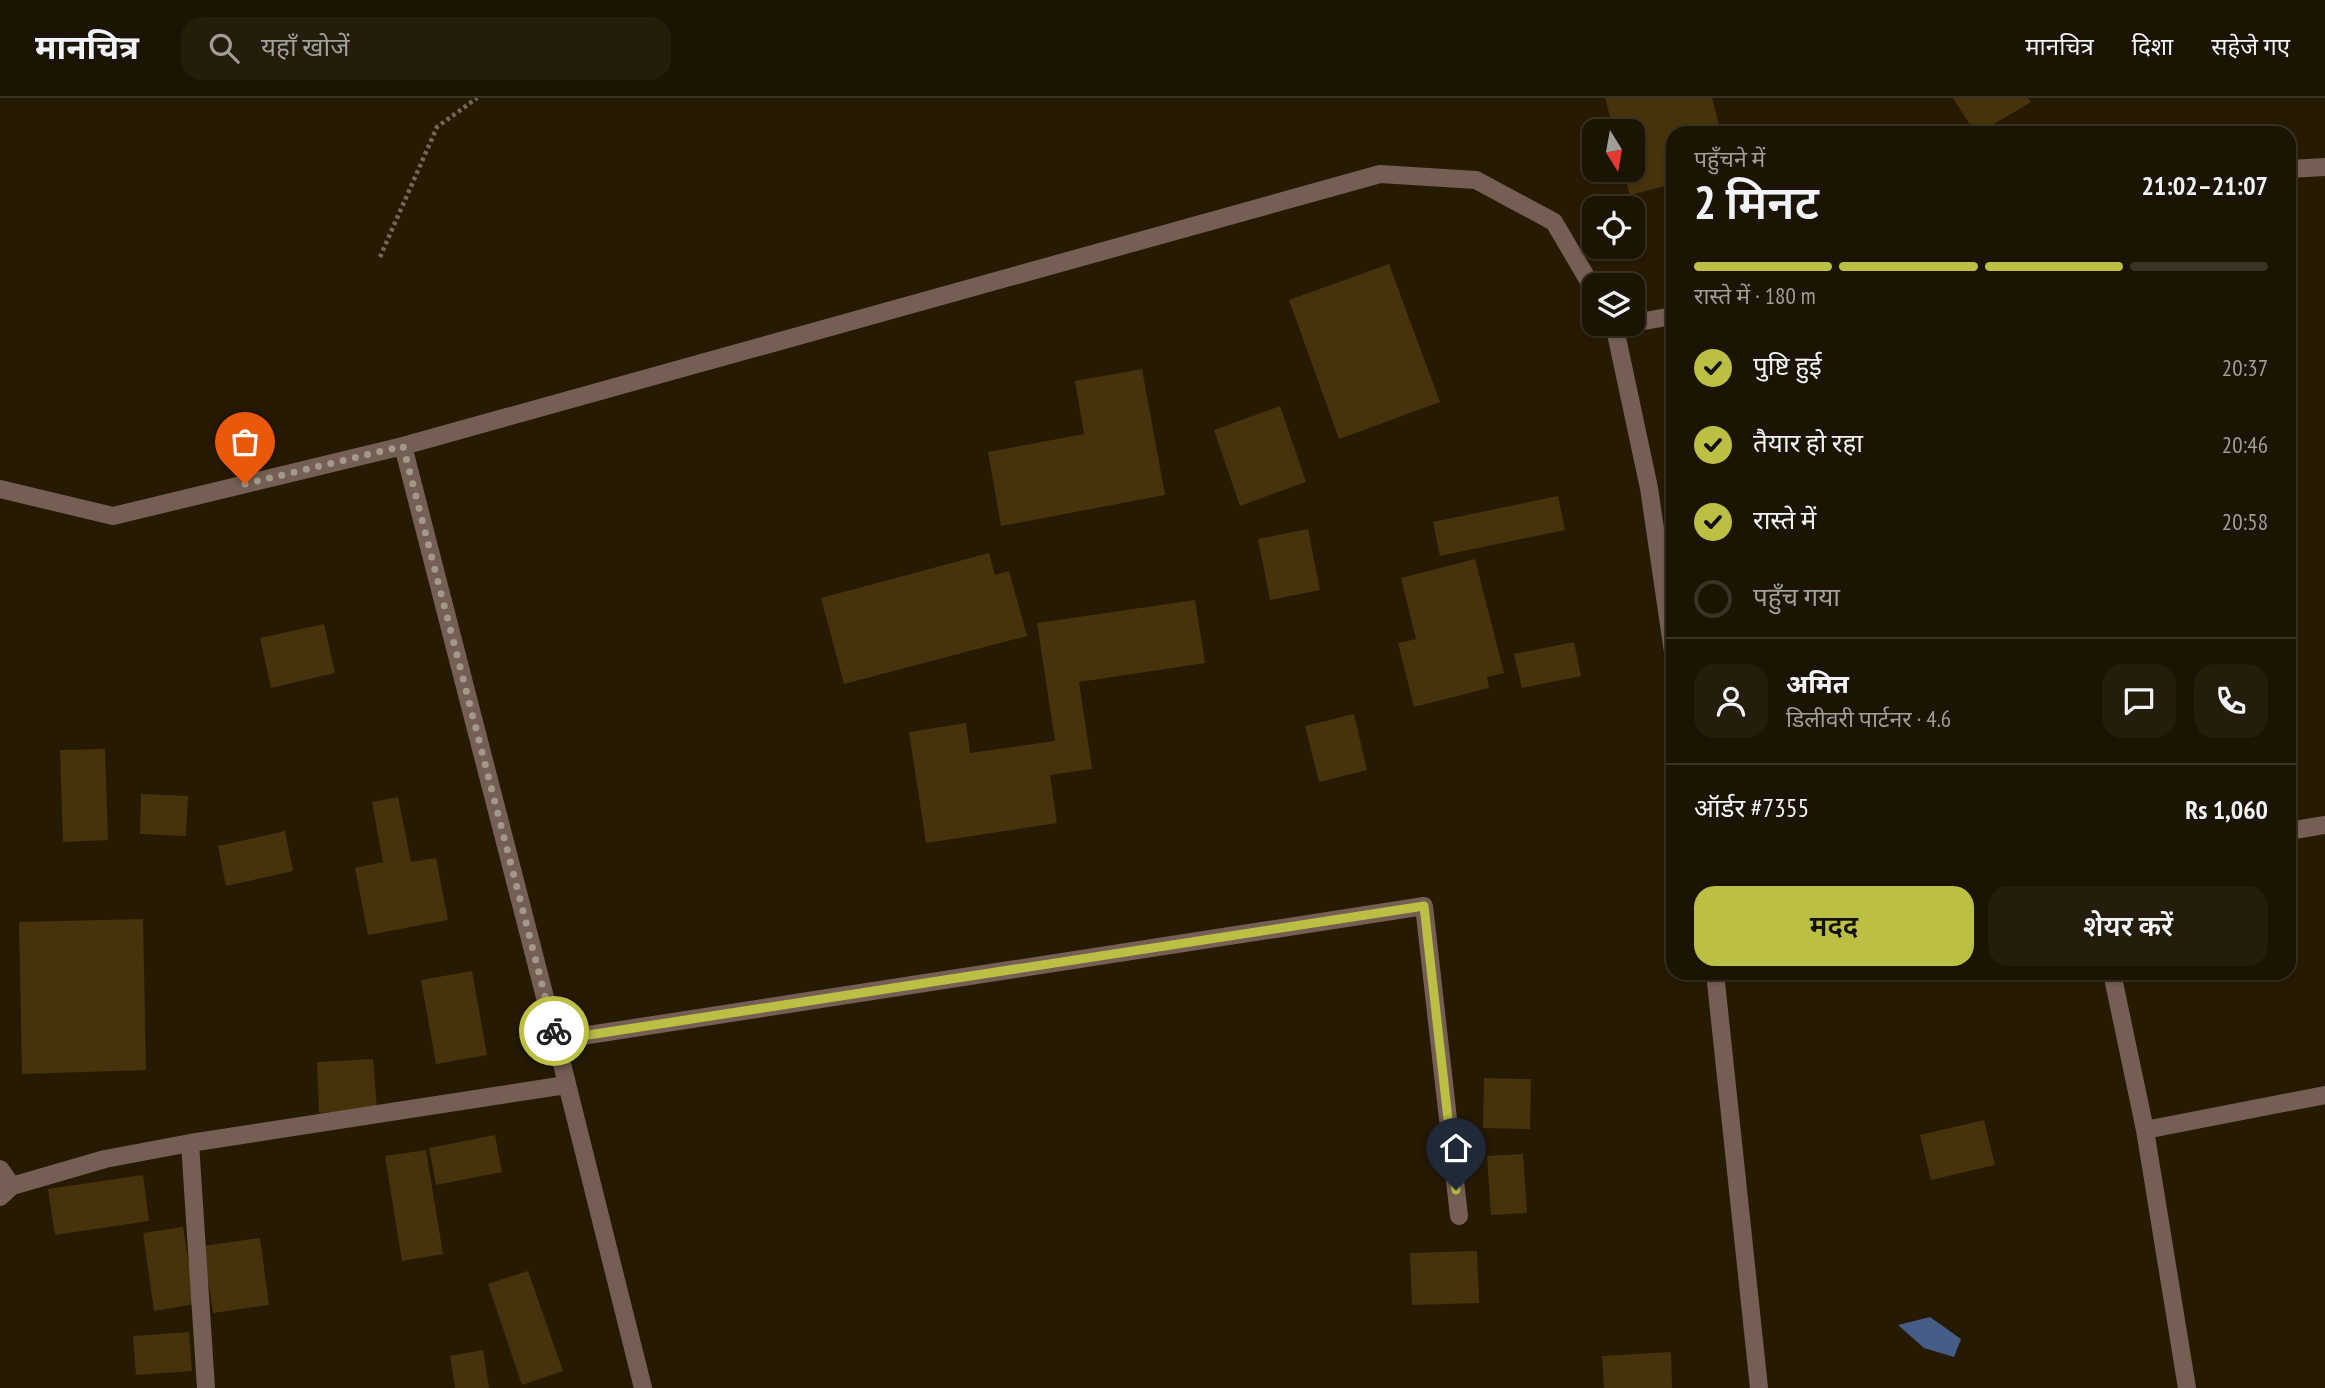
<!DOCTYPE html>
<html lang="hi">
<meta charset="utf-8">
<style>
:root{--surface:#1c1402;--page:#251d0c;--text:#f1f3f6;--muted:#a09e99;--line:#3a3324;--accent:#bbc045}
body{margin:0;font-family:"PT Sans Narrow","Noto Sans Devanagari",sans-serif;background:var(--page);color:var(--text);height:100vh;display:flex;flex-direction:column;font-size:26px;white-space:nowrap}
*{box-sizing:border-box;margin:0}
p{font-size:23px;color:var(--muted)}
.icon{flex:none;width:38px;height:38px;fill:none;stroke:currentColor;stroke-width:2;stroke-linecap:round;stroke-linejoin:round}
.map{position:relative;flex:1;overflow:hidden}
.side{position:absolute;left:1666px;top:28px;width:630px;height:854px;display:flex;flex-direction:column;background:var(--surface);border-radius:21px;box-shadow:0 2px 5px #0004,0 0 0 2px var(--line)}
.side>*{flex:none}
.needle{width:46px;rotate:169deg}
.controls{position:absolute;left:1582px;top:21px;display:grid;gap:14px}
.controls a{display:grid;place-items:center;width:63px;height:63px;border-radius:14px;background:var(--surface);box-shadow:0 2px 5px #0004,0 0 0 2px var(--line);font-size:35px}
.pin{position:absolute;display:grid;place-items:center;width:60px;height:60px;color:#fff;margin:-72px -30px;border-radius:50% 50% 50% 0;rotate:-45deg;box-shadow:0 0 7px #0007}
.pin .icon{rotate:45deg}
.courier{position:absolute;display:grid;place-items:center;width:70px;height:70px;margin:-35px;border:5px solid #bbc045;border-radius:50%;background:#fff;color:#222;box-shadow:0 2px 9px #0007}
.headline em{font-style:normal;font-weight:600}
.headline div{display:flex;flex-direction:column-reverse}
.headline{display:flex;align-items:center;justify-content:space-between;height:119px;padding:0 28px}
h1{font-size:46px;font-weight:600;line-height:52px}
.bar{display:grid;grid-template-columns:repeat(4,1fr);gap:10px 7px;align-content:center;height:84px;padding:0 28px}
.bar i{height:9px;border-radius:5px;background:var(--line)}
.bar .on{background:var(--accent)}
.bar p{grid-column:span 4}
.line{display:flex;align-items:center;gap:18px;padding:0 28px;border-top:2px solid var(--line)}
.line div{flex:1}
.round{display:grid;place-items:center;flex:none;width:74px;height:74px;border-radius:21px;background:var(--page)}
ol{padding:0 28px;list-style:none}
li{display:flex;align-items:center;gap:21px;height:77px}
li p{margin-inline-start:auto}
li .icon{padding:7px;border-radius:50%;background:var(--accent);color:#111;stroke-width:4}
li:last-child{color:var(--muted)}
li i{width:38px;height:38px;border:4px solid var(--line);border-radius:50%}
.button{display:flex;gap:14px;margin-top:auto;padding:14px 28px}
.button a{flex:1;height:80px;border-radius:21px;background:var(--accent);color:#111;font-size:28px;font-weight:600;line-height:80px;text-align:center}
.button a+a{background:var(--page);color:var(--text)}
header{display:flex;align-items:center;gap:42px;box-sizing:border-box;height:98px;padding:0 35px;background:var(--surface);border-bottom:2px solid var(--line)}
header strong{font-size:33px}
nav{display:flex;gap:38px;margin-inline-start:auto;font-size:24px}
.search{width:490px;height:63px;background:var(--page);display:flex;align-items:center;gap:18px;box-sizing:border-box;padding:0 24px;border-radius:21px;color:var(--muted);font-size:26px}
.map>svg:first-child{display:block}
.water{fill:#465d88}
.building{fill:#46330c}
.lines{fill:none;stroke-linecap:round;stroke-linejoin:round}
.path{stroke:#746956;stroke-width:4.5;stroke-dasharray:3.5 3.5;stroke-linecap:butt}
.minor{stroke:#755f54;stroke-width:18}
.done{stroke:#a39988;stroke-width:7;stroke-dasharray:0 12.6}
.route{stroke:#bbc045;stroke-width:9}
</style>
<header>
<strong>मानचित्र</strong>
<div class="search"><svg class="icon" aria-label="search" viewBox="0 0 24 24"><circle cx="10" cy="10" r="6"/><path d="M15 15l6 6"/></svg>यहाँ खोजें</div>
<nav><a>मानचित्र</a><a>दिशा</a><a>सहेजे गए</a></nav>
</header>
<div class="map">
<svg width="2325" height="1290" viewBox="0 0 2325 1290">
<rect width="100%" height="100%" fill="#261a03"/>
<path class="water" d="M1930 1219 1961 1241 1954 1259 1924 1250 1898 1227Z"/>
<path class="building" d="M1605 0H1712L1721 35H1673V86L1630 97 1623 72H1633V33H1614Z
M1953 0H2028L2031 4 1979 35H1975Z
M1389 166 1440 304 1339 341 1289 202Z
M1142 271 1165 397 1001 428 988 354 1084 336 1075 283Z
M1280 308 1306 384 1240 408 1214 332Z
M1558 398 1565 432 1440 458 1433 424Z
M1308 431 1320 492 1270 502 1258 441Z
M989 455 995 477 1009 473 1027 538 844 586 821 500Z
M1475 461 1504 575 1487 579 1489 590 1414 609 1398 545 1416 541 1401 480Z
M1195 502 1205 565 1079 584 1092 671 1050 677 1057 725 926 745 909 634 966 625 970 655 1055 643 1037 525Z
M324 526 335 575 271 590 260 540Z
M1574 544 1581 578 1522 590 1514 556Z
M1354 616 1367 672 1319 684 1305 628Z
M105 651 108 742 63 744 60 652Z
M141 696 188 698 186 738 140 736Z
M398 699 411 764 436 760 448 822 368 837 355 770 383 764 372 704Z
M285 733 293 773 226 788 218 748Z
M143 821 146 972 22 976 19 824Z
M472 873 487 957 436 966 421 882Z
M373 961 377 1012 319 1015 317 964Z
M1484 980 1531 981 1530 1031 1483 1030Z
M1984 1022 1995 1067 1931 1082 1920 1037Z
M495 1037 502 1074 436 1087 429 1050Z
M426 1052 443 1156 402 1163 385 1058Z
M1523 1056 1527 1115 1491 1117 1487 1058Z
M143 1077 149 1123 55 1137 48 1091Z
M183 1129 195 1206 154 1213 143 1135Z
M260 1140 269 1207 213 1215 203 1148Z
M1477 1153 1479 1205 1412 1207 1410 1155Z
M528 1173 563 1273 522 1287 488 1186Z
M189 1234 192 1273 136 1277 133 1238Z
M483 1252 489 1290H455L450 1258Z
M1671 1254 1672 1290H1604L1602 1258Z"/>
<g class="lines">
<path class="path" d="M380 159 437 29 477 0"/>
<path class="minor" d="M2289 71 2325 69
M1633 225 1673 218
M1614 226 1649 390 1673 554
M403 348 556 942 643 1290
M0 391 113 418 403 348 1380 76 1476 82 1554 124 1594 192
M2289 733 2325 727
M1715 875 1759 1290
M2112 875 2145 1032 2187 1290
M556 942 1424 808 1459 1118
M2145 1032 2325 997
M190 1045 206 1290
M0 1071 12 1088
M0 1099 12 1088 105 1061 190 1045 566 987"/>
</g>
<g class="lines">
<path class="done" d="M245 386 403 348 554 933"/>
<path class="route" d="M554 933 556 942 1424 808 1456 1092"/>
</g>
</svg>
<div class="controls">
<a><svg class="needle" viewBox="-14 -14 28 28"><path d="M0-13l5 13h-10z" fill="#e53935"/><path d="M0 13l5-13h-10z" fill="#a09e99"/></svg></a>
<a><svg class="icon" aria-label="locate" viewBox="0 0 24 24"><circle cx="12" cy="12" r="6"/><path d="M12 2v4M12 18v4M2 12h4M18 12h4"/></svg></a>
<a><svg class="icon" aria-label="layers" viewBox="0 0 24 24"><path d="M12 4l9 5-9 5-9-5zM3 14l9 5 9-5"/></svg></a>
</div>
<div class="pin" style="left:245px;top:386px;background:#ea580c"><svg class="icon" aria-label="bag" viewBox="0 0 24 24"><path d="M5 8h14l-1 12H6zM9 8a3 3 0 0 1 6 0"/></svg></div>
<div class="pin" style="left:1456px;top:1092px;background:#1f2937"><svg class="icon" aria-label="home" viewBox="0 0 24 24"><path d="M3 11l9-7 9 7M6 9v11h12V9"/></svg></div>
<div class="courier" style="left:554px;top:933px"><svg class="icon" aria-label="bike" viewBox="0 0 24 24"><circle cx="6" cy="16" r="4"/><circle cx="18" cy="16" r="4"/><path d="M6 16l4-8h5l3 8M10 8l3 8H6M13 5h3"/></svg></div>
<section class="side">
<div class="headline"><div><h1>2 मिनट</h1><p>पहुँचने में</p></div><em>21:02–21:07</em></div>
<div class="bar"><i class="on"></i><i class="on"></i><i class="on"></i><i></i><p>रास्ते में · 180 m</p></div>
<ol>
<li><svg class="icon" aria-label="check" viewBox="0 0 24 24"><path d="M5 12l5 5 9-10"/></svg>पुष्टि हुई<p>20:37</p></li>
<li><svg class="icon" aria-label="check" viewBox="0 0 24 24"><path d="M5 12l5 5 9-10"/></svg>तैयार हो रहा<p>20:46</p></li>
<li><svg class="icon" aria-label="check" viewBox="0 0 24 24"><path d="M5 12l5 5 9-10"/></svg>रास्ते में<p>20:58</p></li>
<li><i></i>पहुँच गया</li>
</ol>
<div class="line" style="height:126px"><a class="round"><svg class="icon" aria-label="person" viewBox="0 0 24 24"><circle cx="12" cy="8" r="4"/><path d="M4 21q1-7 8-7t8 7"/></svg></a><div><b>अमित</b><p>डिलीवरी पार्टनर · 4.6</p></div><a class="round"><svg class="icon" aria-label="chat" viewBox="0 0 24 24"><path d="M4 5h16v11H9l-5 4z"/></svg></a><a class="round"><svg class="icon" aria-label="phone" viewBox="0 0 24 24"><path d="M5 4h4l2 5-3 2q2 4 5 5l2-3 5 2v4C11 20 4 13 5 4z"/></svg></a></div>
<div class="line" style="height:91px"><div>ऑर्डर #7355</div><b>Rs 1,060</b></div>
<div class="button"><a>मदद</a><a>शेयर करें</a></div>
</section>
</div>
